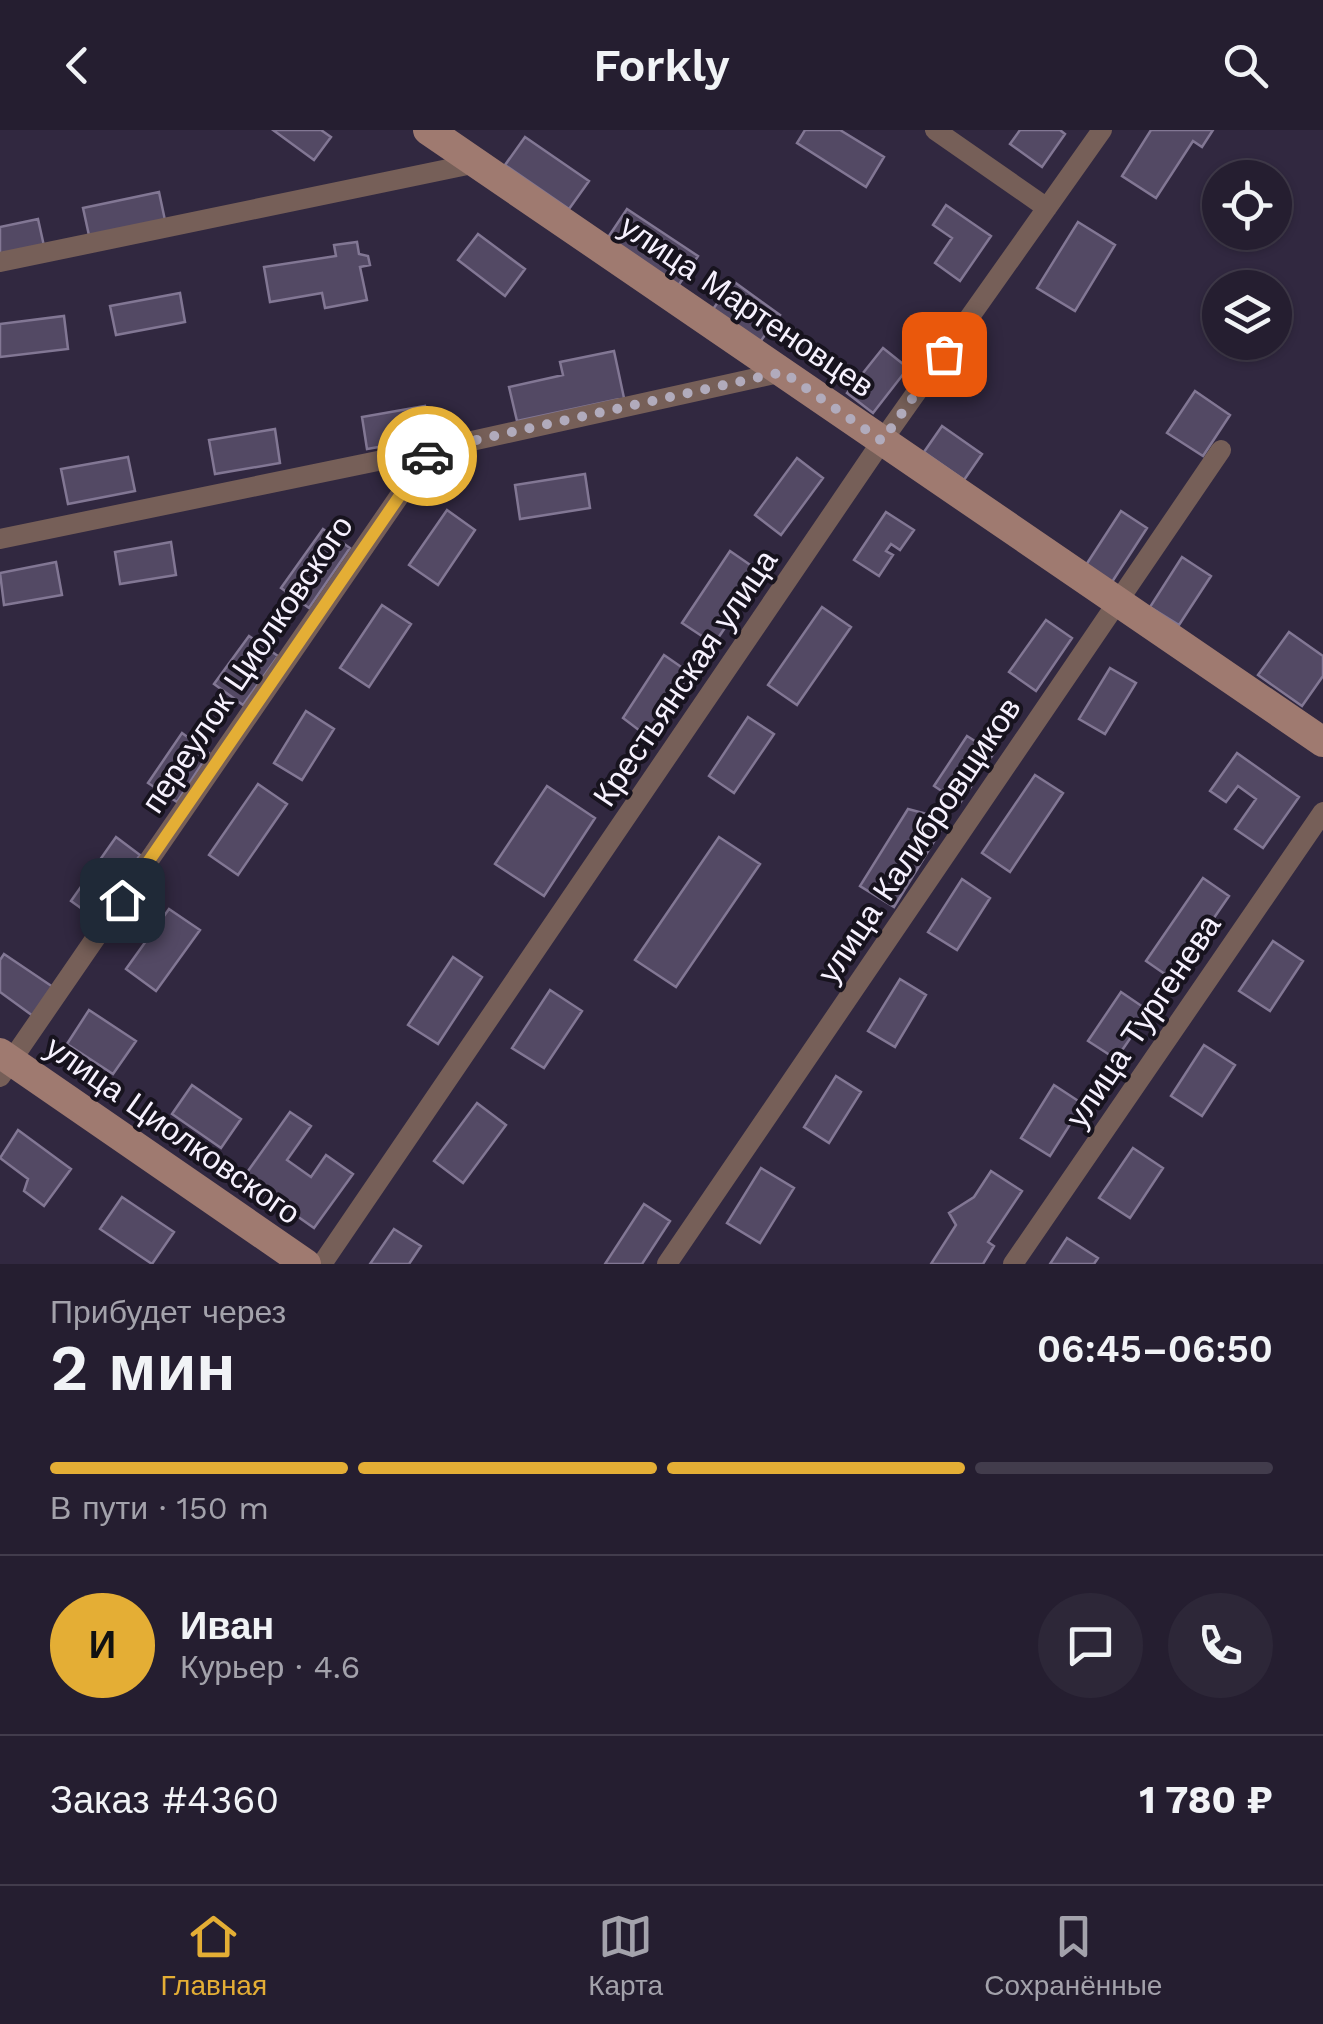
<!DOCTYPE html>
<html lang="ru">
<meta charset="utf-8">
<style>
:root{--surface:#251e30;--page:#2d2738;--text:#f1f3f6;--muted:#a3a2ab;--line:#423c4c;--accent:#e4ae35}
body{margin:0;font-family:"Work Sans",sans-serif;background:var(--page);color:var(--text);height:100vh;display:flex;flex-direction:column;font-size:38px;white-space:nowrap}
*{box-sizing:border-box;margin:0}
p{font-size:32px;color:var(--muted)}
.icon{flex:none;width:55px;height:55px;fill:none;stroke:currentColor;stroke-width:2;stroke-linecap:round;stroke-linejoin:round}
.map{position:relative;height:1134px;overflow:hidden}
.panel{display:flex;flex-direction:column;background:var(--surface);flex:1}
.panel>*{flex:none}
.buttons{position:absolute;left:1202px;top:30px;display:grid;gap:20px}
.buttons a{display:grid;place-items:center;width:90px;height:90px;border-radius:50%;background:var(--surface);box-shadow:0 2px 8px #0004,0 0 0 2px var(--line);font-size:50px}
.pin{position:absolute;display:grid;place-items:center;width:85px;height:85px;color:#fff;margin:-42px;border-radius:20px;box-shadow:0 5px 15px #0006}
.courier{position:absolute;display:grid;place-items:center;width:100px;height:100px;margin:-50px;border:8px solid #e4ae35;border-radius:50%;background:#fff;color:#222;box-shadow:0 2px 12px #0007}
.summary em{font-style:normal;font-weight:600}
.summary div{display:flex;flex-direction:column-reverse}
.summary{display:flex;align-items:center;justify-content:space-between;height:170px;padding:0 50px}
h1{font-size:65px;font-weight:600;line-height:75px}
.bar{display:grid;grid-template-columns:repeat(4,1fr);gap:15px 10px;align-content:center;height:120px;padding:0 50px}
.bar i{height:12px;border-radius:8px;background:var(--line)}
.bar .current{background:var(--accent)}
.bar p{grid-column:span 4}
.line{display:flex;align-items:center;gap:25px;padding:0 50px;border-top:2px solid var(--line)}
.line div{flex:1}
.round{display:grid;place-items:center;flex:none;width:105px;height:105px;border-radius:52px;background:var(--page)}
header{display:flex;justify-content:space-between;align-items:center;height:130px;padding:0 50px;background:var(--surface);font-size:45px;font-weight:600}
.menu{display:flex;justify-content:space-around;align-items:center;height:140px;border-top:2px solid var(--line);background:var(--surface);font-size:28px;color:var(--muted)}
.menu a{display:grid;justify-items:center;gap:5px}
.menu .current{color:var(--accent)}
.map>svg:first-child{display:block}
.building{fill:#534964;stroke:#827794;stroke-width:2.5}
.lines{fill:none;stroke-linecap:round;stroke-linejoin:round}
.street{stroke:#765f58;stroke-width:20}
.secondary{stroke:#9f7a70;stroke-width:30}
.done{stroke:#b1abbc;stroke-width:10;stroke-dasharray:0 18}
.route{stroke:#e4ae35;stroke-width:12}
.labels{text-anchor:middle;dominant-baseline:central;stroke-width:8;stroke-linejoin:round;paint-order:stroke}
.street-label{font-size:32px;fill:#f6f1fe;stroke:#17131e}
</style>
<header><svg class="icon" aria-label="back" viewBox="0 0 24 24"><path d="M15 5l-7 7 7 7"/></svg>Forkly<svg class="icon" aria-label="search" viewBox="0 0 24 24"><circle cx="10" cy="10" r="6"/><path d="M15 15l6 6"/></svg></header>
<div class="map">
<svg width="1323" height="1134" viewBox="0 0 1323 1134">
<rect width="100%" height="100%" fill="#312840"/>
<path class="building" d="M273 0H321L331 7 314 30Z
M805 0H840L884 27 866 57 797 13Z
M1020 0H1060L1065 4 1042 37 1010 14Z
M1151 0H1213L1202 17 1193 11 1156 68 1122 46Z
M525 7 589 51 569 79 505 35Z
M159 62 166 95 90 110 83 78Z
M946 75 991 106 960 151 935 133 952 108 933 95Z
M627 79 698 126 678 156 607 109Z
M38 89 44 116 0 125V97Z
M1078 92 1115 115 1075 181 1037 158Z
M478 104 525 139 505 166 458 130Z
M357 112 359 124 368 126 370 135 360 137 367 170 325 178 322 163 270 172 264 137 336 126 334 115Z
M733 151 780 185 757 216 711 182Z
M180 163 185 192 116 205 110 176Z
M64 186 68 219 0 227V194Z
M883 218 908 238 873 283 847 263Z
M614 221 624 268 517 291 509 257 563 245 560 232Z
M1195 261 1230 285 1203 326 1167 303Z
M425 276 431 308 367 319 362 287Z
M942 296 982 324 964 350 924 322Z
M275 299 280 333 215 344 209 310Z
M128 327 135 361 68 374 61 339Z
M797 328 823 348 781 405 755 385Z
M585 344 590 378 520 389 515 355Z
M447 380 475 400 438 455 409 435Z
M1121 381 1147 398 1112 452 1086 435Z
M886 382 914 400 900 420 891 414 886 421 893 425 879 446 854 430Z
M323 399 350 418 309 478 281 458Z
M171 412 176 445 120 454 115 422Z
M730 421 762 443 714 514 682 493Z
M1182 427 1211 446 1179 495 1150 477Z
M56 432 62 465 4 475 0 443Z
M382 475 411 494 369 557 340 538Z
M822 477 851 497 797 575 768 555Z
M1046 490 1072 508 1036 561 1009 542Z
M1289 502 1323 526V546L1302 576 1258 545Z
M249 506 278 526 243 575 214 554Z
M664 525 690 543 648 607 623 588Z
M1110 538 1136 553 1105 604 1079 589Z
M306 581 334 599 302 650 274 633Z
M748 587 774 604 734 663 709 646Z
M182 603 209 623 177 672 148 653Z
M967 606 994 623 960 673 934 656Z
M1237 623 1299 667 1263 718 1235 699 1256 669 1238 656 1226 672 1210 661Z
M1035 645 1063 663 1010 742 982 723Z
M258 654 287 674 238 745 209 725Z
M547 656 595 688 544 766 495 734Z
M908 679 931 685 941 700 894 777 860 756Z
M116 707 140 725 96 789 71 771Z
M719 707 760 734 676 857 635 830Z
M1203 748 1229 766 1172 849 1146 831Z
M962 749 990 768 957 820 928 802Z
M169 779 200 800 156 861 126 839Z
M1273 811 1303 831 1270 881 1239 861Z
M4 824 53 857 33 886 0 862V830Z
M453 827 482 847 438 914 408 895Z
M900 849 926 865 895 917 868 901Z
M550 860 582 881 544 938 512 918Z
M1121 862 1149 881 1116 929 1088 911Z
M89 880 136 911 113 944 67 914Z
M1204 915 1235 935 1202 986 1171 966Z
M836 946 861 962 829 1013 804 997Z
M192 955 241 989 221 1018 172 984Z
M1054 955 1083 974 1050 1026 1021 1008Z
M477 973 506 995 463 1053 434 1031Z
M290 982 311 996 287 1030 311 1047 326 1025 353 1044 314 1098 243 1048Z
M18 1000 71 1039 44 1076 24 1061 28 1049 0 1028Z
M1133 1018 1163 1038 1130 1088 1099 1068Z
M761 1038 794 1058 760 1113 727 1093Z
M991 1041 1022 1061 988 1112 994 1116 983 1134H931L956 1095 949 1083 974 1067Z
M122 1067 174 1102 152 1134 100 1099Z
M644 1074 670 1091 642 1134H605Z
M394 1099 421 1116 409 1134H370Z
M1067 1108 1098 1128 1094 1134H1050Z"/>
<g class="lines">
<path class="street" d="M935 0 1047 78
M0 132 477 33
M0 409 431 320 783 242
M0 947 431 320
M322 1134 882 311 1102 0
M667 1134 1221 320
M1013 1134 1323 682"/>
<path class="secondary" d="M428 0 1323 612
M0 923 306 1134"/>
</g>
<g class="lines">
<path class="done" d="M427 326 431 320 783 242 882 311 944 224"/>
<path class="route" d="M122 770 427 326"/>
</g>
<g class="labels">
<g class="street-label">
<text transform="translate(747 176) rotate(34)">улица Мартеновцев</text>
<text transform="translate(247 534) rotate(-56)">переулок Циолковского</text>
<text transform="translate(685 548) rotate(-56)">Крестьянская улица</text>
<text transform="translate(919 710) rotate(-56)">улица Калибровщиков</text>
<text transform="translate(1143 891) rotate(-56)">улица Тургенева</text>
<text transform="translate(173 1000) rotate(35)">улица Циолковского</text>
</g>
</g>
</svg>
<div class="buttons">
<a><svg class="icon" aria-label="locate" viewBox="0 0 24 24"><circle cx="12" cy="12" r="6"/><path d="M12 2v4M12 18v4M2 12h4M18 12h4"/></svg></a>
<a><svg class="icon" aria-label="layers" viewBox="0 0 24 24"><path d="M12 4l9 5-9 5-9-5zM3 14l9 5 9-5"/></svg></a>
</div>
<div class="pin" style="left:944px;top:224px;background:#ea580c"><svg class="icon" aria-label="bag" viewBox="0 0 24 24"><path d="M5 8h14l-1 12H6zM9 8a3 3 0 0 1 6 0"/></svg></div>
<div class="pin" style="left:122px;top:770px;background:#1f2937"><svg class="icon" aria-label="home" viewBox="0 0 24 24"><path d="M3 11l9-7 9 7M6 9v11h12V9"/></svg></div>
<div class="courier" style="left:427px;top:326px"><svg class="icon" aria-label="car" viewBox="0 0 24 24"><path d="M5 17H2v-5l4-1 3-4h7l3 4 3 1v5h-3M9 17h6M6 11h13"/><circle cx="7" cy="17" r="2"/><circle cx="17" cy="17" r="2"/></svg></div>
</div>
<section class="panel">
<div class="summary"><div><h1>2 мин</h1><p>Прибудет через</p></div><em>06:45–06:50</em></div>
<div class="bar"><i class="current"></i><i class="current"></i><i class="current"></i><i></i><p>В пути · 150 m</p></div>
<div class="line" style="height:180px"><b class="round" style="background:var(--accent);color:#111">И</b><div><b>Иван</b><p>Курьер · 4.6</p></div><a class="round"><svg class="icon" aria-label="chat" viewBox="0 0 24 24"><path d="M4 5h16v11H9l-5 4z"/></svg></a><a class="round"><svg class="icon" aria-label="phone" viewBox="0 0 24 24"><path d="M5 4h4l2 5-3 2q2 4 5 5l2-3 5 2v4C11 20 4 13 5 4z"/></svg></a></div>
<div class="line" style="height:130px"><div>Заказ #4360</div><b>1 780 ₽</b></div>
</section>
<nav class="menu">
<a class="current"><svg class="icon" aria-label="home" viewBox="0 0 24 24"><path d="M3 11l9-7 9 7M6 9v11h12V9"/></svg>Главная</a>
<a><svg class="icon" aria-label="map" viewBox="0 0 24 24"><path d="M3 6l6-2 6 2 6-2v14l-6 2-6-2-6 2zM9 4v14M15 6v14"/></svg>Карта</a>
<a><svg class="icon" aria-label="saved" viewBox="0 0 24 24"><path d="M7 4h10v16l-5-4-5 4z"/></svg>Сохранённые</a>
</nav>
